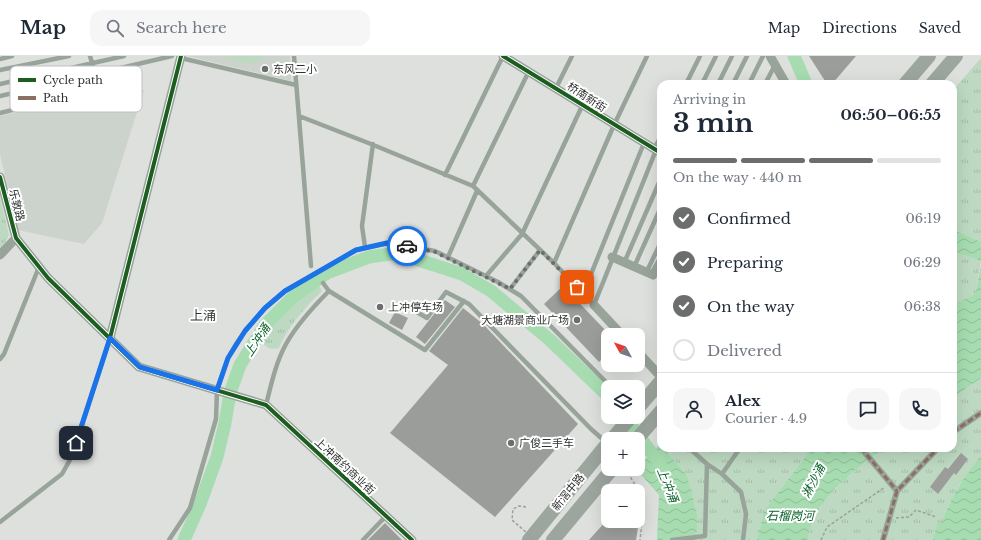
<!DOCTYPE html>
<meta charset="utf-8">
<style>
:root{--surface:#fff;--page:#f6f6f7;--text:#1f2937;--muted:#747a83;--line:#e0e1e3;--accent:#6c6e6d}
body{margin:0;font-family:"Libre Baskerville","Noto Sans SC",serif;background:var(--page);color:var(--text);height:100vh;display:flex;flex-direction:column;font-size:15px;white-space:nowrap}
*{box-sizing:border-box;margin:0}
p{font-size:13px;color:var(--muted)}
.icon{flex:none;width:22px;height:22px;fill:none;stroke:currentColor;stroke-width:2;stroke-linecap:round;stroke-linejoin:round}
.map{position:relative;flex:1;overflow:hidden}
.drawer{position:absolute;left:657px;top:24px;width:300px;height:372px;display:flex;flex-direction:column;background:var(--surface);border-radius:12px;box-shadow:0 4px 16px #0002}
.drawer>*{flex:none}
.needle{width:26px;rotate:310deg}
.tools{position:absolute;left:601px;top:272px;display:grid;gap:8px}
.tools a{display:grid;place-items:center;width:44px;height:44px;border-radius:8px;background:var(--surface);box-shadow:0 4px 16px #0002;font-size:20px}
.pin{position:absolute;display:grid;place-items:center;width:34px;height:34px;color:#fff;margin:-17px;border-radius:8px;box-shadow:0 2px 6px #0006}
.courier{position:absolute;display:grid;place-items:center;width:40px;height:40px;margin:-20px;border:3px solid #1a73e8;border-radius:50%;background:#fff;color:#222;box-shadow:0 1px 5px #0007}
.headline em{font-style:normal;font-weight:700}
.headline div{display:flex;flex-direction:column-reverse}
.headline{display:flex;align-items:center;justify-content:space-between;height:68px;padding:0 16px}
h1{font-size:26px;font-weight:700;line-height:30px}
.bar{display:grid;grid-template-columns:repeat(4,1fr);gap:6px 4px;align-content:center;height:48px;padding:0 16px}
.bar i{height:5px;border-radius:3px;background:var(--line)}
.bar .selected{background:var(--accent)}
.bar p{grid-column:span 4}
.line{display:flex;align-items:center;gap:10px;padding:0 16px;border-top:1px solid var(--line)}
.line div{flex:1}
.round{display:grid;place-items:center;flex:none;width:42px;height:42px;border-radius:12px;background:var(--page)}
ol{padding:0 16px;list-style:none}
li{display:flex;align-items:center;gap:12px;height:44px}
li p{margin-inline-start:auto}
li .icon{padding:4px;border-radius:50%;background:var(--accent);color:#fff;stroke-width:4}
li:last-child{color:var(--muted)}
li i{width:22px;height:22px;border:2px solid var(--line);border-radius:50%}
header{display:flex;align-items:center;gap:24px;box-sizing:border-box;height:56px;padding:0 20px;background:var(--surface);border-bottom:1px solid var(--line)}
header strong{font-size:19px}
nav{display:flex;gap:22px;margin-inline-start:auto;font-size:14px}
.search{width:280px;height:36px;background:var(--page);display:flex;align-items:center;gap:10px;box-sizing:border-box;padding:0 14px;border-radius:12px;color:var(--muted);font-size:15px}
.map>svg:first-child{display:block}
.built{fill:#cbd3cc}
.green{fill:#bdd9c1}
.park{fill:url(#park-tufts)}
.water{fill:url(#water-waves)}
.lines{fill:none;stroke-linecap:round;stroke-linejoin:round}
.river{stroke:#a6dcb0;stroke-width:13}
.building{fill:#9b9d9b}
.path{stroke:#9ba19c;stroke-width:1.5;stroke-dasharray:3 2;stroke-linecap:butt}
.service{stroke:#98a39a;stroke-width:4.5}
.pedestrian{stroke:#98a39a;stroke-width:6}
.minor{stroke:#98a39a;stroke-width:9}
.trunk{stroke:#9da69e;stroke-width:14}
.path-bridge{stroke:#9ba19c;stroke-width:1.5;stroke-dasharray:3 2;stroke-linecap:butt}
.quiet{stroke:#8d6e63;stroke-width:3;stroke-dasharray:6 3;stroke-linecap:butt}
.cycleway-casing{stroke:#fff;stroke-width:6}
.cycleway{stroke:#1b5e20;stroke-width:4}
.done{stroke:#6c6e6d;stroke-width:4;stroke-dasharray:0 7.2}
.route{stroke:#1a73e8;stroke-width:5}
.poi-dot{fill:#6c6e6d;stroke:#fff;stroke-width:1.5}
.labels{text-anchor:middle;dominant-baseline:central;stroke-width:4;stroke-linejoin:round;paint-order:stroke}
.poi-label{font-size:11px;fill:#2f3130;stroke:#fff;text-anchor:start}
.street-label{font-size:11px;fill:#2f3130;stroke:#fff}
.water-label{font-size:12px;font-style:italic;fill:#0b622b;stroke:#fff}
.quarter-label{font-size:13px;fill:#2f3130;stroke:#fff}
.key{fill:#fff;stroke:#c1c1c1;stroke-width:1}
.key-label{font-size:11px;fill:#2f3130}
</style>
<header>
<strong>Map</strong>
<div class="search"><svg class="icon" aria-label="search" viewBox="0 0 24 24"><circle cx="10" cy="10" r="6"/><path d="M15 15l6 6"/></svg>Search here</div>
<nav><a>Map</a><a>Directions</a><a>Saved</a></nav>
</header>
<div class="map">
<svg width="981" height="484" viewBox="0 0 981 484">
<defs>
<pattern id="park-tufts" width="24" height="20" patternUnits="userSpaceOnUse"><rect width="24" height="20" fill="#bdd9c1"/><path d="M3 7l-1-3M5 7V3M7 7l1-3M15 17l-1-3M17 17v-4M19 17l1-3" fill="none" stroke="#a3bba6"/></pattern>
<pattern id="water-waves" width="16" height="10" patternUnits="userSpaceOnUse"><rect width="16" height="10" fill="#a6dcb0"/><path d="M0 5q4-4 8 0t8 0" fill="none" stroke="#8fbd98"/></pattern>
</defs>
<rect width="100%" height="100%" fill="#dde0dd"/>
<path class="built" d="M187 0H290L291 25Z
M101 26 144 34 102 167 84 188 18 174 0 98V60L97 37Z"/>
<path class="green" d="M223 0H266C253 14 239 5 223 0Z"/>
<path class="park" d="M981 2V186L953 173V34Z
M0 141 9 179 0 196Z
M953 195 981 205 975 238 953 249Z
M318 228 322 235C307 249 287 272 279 292 271 294 268 293 263 287 268 265 300 241 318 228Z
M981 322V400L959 429 947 452 941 469 937 467 933 484H808L810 472 824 445 845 423 884 392H953V342Z
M663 392H812L764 455 757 484H696L698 462 687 419Z"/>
<path class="water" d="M953 173 981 186V205L953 195Z
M981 210V322L953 342V249L975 238Z
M660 388 661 392H663L687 419 698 462 696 484H657L659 439 636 413Z
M812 392H884C854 416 813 442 808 484H757L764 455Z
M981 400V484H933L937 467 941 468C950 443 963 421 981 400Z"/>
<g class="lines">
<path class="river" d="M794 0 806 28
M625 361 662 411
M184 484 200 448 217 401 225 367 230 337 240 309 265 269 293 241 327 217 369 201 397 197 462 218 491 235 550 284 608 340"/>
</g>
<path class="building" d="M809 0H856L832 28H827Z
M563 230 608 277V297L599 306 544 248Z
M445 244 455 251 425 288 416 281Z
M463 252 483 268 578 368 495 461 390 377 448 309 429 295Z
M395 256 408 262 402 274 389 267Z
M961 397 968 403 956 419 954 417 938 438 930 431 945 411 948 413Z
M606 465H639L636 484H589Z
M385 467 402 484H368Z"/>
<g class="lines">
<path class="path" d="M625 413 640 436 643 458 640 484
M896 462 909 461 916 454 936 461
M821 484 827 471 885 431"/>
<path class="service" d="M294 0 311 210
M181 2 296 29
M0 3 12 0
M0 14 69 0
M0 28 124 0
M686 28 700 0
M702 28 716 0
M718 28 732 0
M733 28 747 0
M749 28 763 0
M765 28 775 9
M556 32 572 0
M0 40 172 0
M0 57 95 33 98 29 90 0
M299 60 371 88 473 130 554 207 594 249 656 94
M654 93 661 80
M445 119 503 0
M473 130 529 15
M365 191 362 170 373 88
M448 201 477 135
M554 207 614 69 647 0
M624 207 661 122
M634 211 661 151
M646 217 661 186
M486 220 522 178 583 48
M323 227 329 235 425 294 464 245
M510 233 540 194
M583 238 644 87
M403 248 427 262 446 236 469 248 591 373 607 387
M0 303 4 298 39 211
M266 349C271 329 276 306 286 288 296 270 315 249 329 235
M689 392 707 408 722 418 740 392
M722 418 741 436 746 458 743 484
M0 466 62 418 71 402 110 282
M169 484 190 452 216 363 217 334 228 302 236 288 245 275 265 252 285 235 356 194 387 187 435 195 498 226 521 240 607 327
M363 484 386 460
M672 484 705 480 707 408"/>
<path class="pedestrian" d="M953 376 981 357
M861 392 897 435
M883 484 897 435 938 392"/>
<path class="minor" d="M503 0 661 97
M770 0 786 28
M0 121 16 182 48 222 139 311 266 349 412 484
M0 199 16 182
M612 201 653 219 661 205
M594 249 622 279
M110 282 181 0
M638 296 661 321"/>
<path class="trunk" d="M905 28 929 0
M932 28 956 0
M638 352 661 325
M612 383 631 361
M637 383 661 355
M529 484 608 387
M553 484 612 413"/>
<path class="path-bridge" d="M526 451 519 450 513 453 512 464 535 484"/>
<path class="quiet" d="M953 376 981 357
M861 392 897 435
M883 484 897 435 938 392"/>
<g class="cycleway-casing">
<path id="cycleway" d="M503 0 661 97
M0 121 16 182 48 222 139 311 266 349 412 484
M110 282 181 0"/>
</g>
<use href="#cycleway" class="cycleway"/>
</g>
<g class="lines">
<path class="done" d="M407 190 435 196 510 233 540 194 577 231"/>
<path class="route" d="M76 387 110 282 140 311 217 334 228 302 245 275 265 252 285 235 356 194 387 187 407 190"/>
</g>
<g class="poi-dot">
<circle cx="265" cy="13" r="4"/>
<circle cx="380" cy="251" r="4"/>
<circle cx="577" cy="264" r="4"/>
<circle cx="511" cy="387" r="4"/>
</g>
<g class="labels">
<g class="poi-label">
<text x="273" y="13">东风二小</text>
<text x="388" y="251">上冲停车场</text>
<text x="569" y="264" text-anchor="end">大塘湖景商业广场</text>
<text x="519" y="387">广俊二手车</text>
</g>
<g class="street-label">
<text transform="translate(587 41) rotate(33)">桥南新街</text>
<text transform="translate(17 149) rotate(76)">乐敦路</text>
<text transform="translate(345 410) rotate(43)">上冲南约商业街</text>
<text transform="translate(568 436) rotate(-51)">新滘中路</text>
</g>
<g class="water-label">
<text transform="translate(257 284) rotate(-56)">上冲涌</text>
<text transform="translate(813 425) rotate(-62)">淋沙涌</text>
<text transform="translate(668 429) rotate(68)">上冲涌</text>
<text x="790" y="459">石榴岗河</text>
</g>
<g class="quarter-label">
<text x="203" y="259">上涌</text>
</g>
</g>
<rect x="10" y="10" width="132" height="46" rx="6" class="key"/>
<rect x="18" y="22" width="18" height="4" fill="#1b5e20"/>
<rect x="18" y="40" width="18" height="4" fill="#8d6e63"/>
<g class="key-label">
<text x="43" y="28">Cycle path</text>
<text x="43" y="46">Path</text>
</g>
</svg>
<div class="tools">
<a><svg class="needle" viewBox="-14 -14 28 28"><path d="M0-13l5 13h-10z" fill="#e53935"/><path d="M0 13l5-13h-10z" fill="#747a83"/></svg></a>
<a><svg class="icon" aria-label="layers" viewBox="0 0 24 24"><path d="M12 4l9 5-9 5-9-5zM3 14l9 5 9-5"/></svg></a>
<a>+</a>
<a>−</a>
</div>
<div class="pin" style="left:577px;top:231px;background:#ea580c"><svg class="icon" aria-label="bag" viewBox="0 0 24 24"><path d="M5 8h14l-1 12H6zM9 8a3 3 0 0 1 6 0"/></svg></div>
<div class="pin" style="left:76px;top:387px;background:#1f2937"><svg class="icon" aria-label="home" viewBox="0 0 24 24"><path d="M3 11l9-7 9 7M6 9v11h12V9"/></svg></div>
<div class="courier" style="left:407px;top:190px"><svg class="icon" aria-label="car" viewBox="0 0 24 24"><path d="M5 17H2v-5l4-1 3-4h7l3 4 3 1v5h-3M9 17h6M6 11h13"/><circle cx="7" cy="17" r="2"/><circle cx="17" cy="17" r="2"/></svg></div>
<section class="drawer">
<div class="headline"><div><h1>3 min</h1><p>Arriving in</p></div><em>06:50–06:55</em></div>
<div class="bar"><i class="selected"></i><i class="selected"></i><i class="selected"></i><i></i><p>On the way · 440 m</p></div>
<ol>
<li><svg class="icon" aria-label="check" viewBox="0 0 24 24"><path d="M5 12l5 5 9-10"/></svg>Confirmed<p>06:19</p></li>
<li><svg class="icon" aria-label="check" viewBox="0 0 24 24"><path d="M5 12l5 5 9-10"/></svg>Preparing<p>06:29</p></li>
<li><svg class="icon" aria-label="check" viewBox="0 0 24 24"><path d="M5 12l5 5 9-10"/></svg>On the way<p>06:38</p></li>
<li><i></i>Delivered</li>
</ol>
<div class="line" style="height:72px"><a class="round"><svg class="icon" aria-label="person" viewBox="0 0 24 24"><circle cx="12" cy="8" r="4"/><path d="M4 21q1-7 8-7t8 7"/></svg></a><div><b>Alex</b><p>Courier · 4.9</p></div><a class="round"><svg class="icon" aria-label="chat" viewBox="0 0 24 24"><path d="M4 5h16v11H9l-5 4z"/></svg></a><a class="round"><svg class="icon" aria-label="phone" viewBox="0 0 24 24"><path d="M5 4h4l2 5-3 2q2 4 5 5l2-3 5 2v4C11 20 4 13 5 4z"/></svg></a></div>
</section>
</div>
